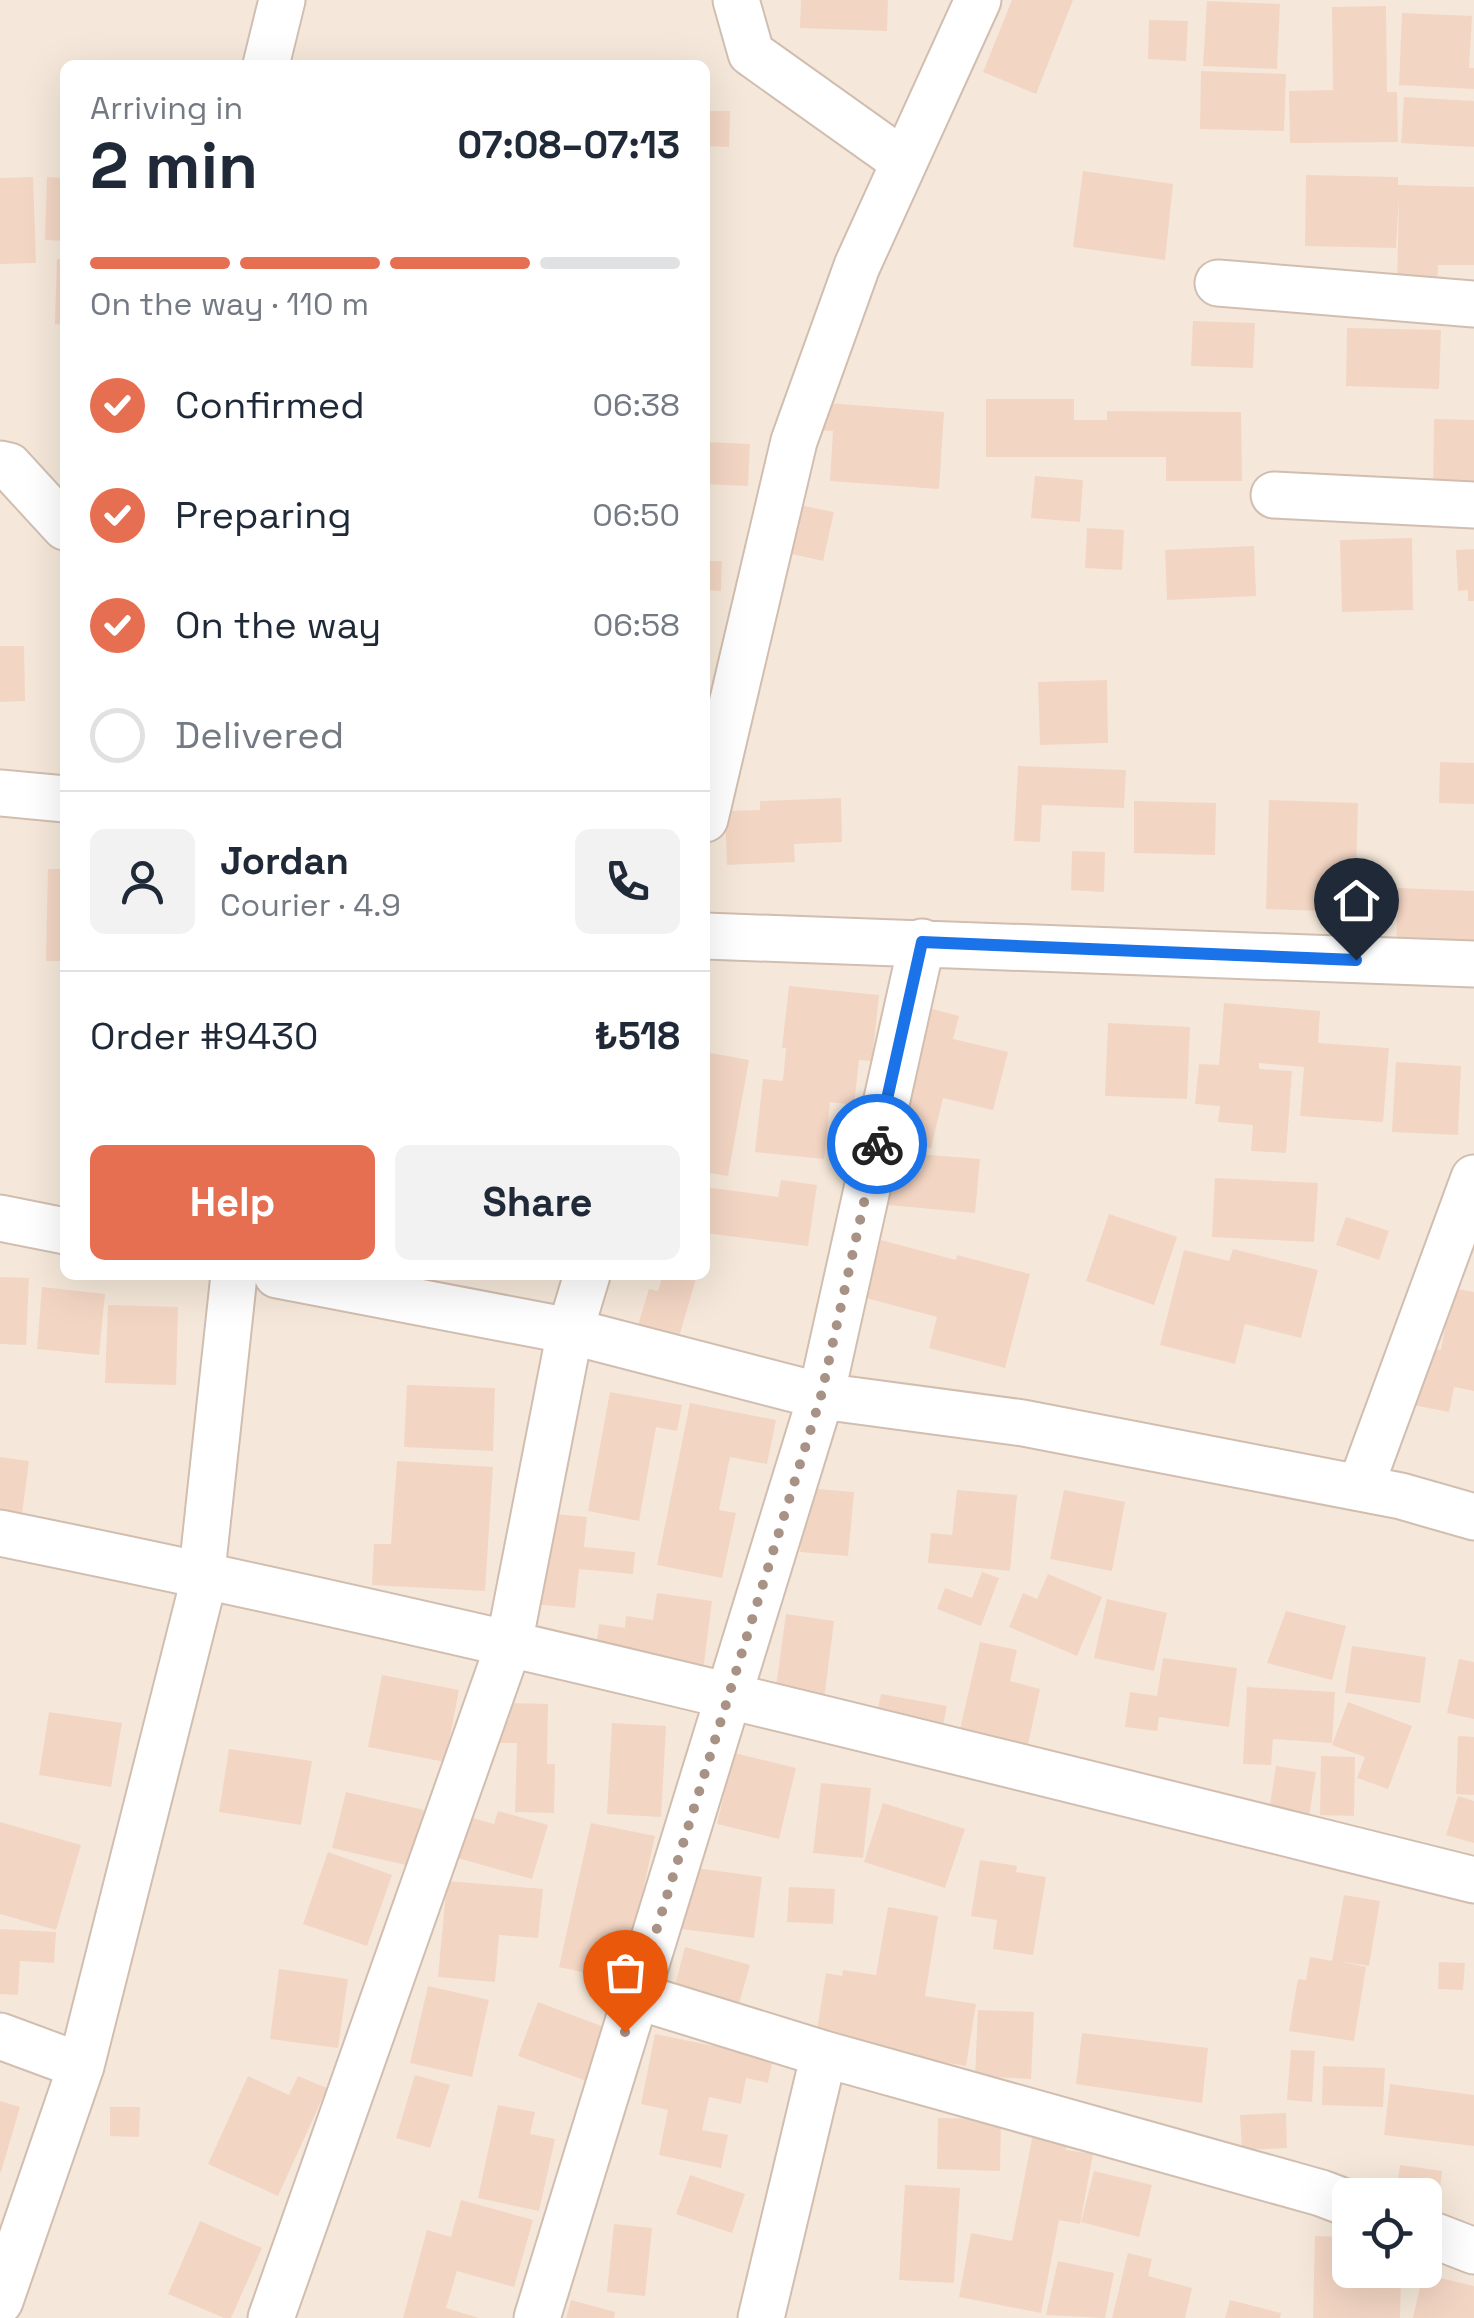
<!DOCTYPE html>
<meta charset="utf-8">
<style>
:root{--surface:#fff;--page:#f2f2f3;--text:#1f2937;--muted:#747a83;--line:#e0e1e3;--accent:#e76f51}
body{margin:0;font-family:"Space Grotesk",sans-serif;background:var(--page);color:var(--text);height:100vh;display:flex;flex-direction:column;font-size:38px;white-space:nowrap}
*{box-sizing:border-box;margin:0}
p{font-size:32px;color:var(--muted)}
.icon{flex:none;width:55px;height:55px;fill:none;stroke:currentColor;stroke-width:2;stroke-linecap:round;stroke-linejoin:round}
.map{position:relative;flex:1;overflow:hidden}
.panel{position:absolute;left:60px;top:60px;width:650px;height:1220px;display:flex;flex-direction:column;background:var(--surface);border-radius:15px;box-shadow:0 10px 40px #0002}
.panel>*{flex:none}
.fabs{position:absolute;left:1332px;top:2178px;display:grid;gap:20px}
.fabs a{display:grid;place-items:center;width:110px;height:110px;border-radius:15px;background:var(--surface);box-shadow:0 10px 40px #0002;font-size:50px}
.pin{position:absolute;display:grid;place-items:center;width:85px;height:85px;color:#fff;margin:-102px -42px;border-radius:50% 50% 50% 0;rotate:-45deg;box-shadow:0 0 10px #0007}
.pin .icon{rotate:45deg}
.courier{position:absolute;display:grid;place-items:center;width:100px;height:100px;margin:-50px;border:8px solid #1a73e8;border-radius:50%;background:#fff;color:#222;box-shadow:0 2px 12px #0007}
.overview em{font-style:normal;font-weight:800}
.overview div{display:flex;flex-direction:column-reverse}
.overview{display:flex;align-items:center;justify-content:space-between;height:170px;padding:0 30px}
h1{font-size:65px;font-weight:800;line-height:75px}
.bar{display:grid;grid-template-columns:repeat(4,1fr);gap:15px 10px;align-content:center;height:120px;padding:0 30px}
.bar i{height:12px;border-radius:8px;background:var(--line)}
.bar .selected{background:var(--accent)}
.bar p{grid-column:span 4}
.line{display:flex;align-items:center;gap:25px;padding:0 30px;border-top:2px solid var(--line)}
.line div{flex:1}
.round{display:grid;place-items:center;flex:none;width:105px;height:105px;border-radius:15px;background:var(--page)}
ol{padding:0 30px;list-style:none}
li{display:flex;align-items:center;gap:30px;height:110px}
li p{margin-inline-start:auto}
li .icon{padding:10px;border-radius:50%;background:var(--accent);color:#fff;stroke-width:4}
li:last-child{color:var(--muted)}
li i{width:55px;height:55px;border:5px solid var(--line);border-radius:50%}
.primary-button{display:flex;gap:20px;margin-top:auto;padding:20px 30px}
.primary-button a{flex:1;height:115px;border-radius:15px;background:var(--accent);color:#fff;font-size:40px;font-weight:800;line-height:115px;text-align:center}
.primary-button a+a{background:var(--page);color:var(--text)}
.map>svg:first-child{display:block}
.residential{fill:#f5e8da;fill-rule:evenodd}
.building{fill:#f3d5c3}
.lines{fill:none;stroke-linecap:round;stroke-linejoin:round}
.minor-casing{stroke:#d1beb0;stroke-width:49}
.minor{stroke:#fff;stroke-width:45}
.done{stroke:#a89285;stroke-width:10;stroke-dasharray:0 18}
.route{stroke:#1a73e8;stroke-width:12}
</style>
<div class="map">
<svg width="1474" height="2318" viewBox="0 0 1474 2318">
<rect width="100%" height="100%" fill="#fdf6ec"/>
<path class="residential" d="M0 0H1474V2318H0ZM65 65H705V1275H65ZM1350 2195H1425V2270H1350Z"/>
<path class="building" d="M801 0H888L887 31 800 28Z
M1012 0H1073L1036 94 983 72Z
M1207 1 1280 4 1277 69 1203 66Z
M1386 6 1387 92H1397L1398 142 1290 143 1289 91 1333 90 1332 7Z
M1402 13 1472 16 1469 68H1474V89L1399 85Z
M1149 20 1188 21 1186 61 1148 59Z
M1201 71 1286 74 1284 131 1200 129Z
M1404 97 1474 101V147L1401 143Z
M705 111H730L729 147 705 146Z
M1083 171 1173 184 1165 260 1073 247Z
M1306 175 1398 177V185L1474 187V265H1438L1437 292 1397 291 1399 195 1396 248 1305 246Z
M33 177 36 263 0 264V178Z
M47 177 65 178V241L45 240Z
M57 259H65V325L55 324Z
M1193 321 1255 323 1253 368 1191 366Z
M1347 328 1441 330 1439 389 1346 386Z
M986 399H1074V420H1107V411L1241 412 1242 481H1166V457H986Z
M814 402 944 412 939 489 830 481 833 431 812 430Z
M1434 419 1474 420V500L1433 499Z
M705 442 750 444 748 486 705 484Z
M1035 476 1083 480 1080 522 1031 518Z
M789 503 834 512 823 561 779 551Z
M1087 528 1124 530 1122 570 1085 568Z
M1412 538 1413 610 1342 612 1340 540Z
M1254 546 1256 596 1167 600 1165 550Z
M1474 549V601H1468V590L1458 591 1456 550Z
M705 561H722L721 591 705 590Z
M0 646H24L25 701 0 702Z
M1107 680 1108 743 1040 745 1038 682Z
M1440 762 1474 763V804L1439 803Z
M1018 766 1126 770 1124 808 1042 805 1040 842 1014 841Z
M841 798 842 842 794 844 795 862 727 865 725 811 760 810V801Z
M1269 800 1358 803 1355 912 1266 909Z
M1134 801 1216 803 1215 855 1134 853Z
M1072 851 1105 852 1104 892 1071 890Z
M48 869H65V961H46Z
M1398 888 1474 891V951L1396 949Z
M789 986 879 995 872 1061 859 1060 854 1105 830 1102 824 1159 755 1152 763 1079 783 1081 786 1048H782Z
M1224 1003 1320 1011 1318 1043 1389 1048 1383 1122 1300 1116 1304 1067 1259 1063V1069L1292 1071 1286 1153 1251 1151 1253 1125 1218 1122 1220 1106 1195 1104 1199 1064 1219 1065Z
M925 1007 959 1016 953 1039 1008 1052 993 1110 943 1098 931 1148 886 1137Z
M1108 1023 1190 1027 1187 1099 1105 1096Z
M705 1052 749 1060 728 1176 705 1172Z
M1396 1062 1461 1066 1458 1135 1392 1132Z
M892 1152 980 1159 975 1213 888 1205Z
M1215 1178 1318 1183 1314 1242 1212 1237Z
M781 1180 817 1185 808 1246 705 1233V1187L778 1197Z
M1109 1214 1177 1237 1154 1305 1086 1281Z
M1346 1217 1389 1231 1379 1260 1336 1245Z
M881 1240 956 1260 957 1255 1030 1274 1005 1368 929 1348 937 1317 866 1298Z
M1233 1249 1318 1270 1301 1338 1245 1324 1235 1364 1160 1345 1184 1250 1229 1261Z
M663 1275H697L677 1344 636 1332 649 1289 658 1291Z
M0 1277 29 1278 26 1345 0 1344Z
M42 1287 105 1294 99 1355 37 1349Z
M1452 1288 1474 1292V1391L1454 1387 1449 1412 1408 1404 1418 1346 1441 1350Z
M108 1305 178 1307 176 1385 105 1383Z
M407 1385 495 1388 493 1451 404 1447Z
M610 1392 682 1405 677 1431 656 1427 639 1521 588 1511Z
M690 1403 776 1420 767 1464 730 1457 719 1510 736 1513 722 1578 657 1565Z
M0 1457 29 1461 20 1529 0 1527Z
M397 1461 493 1467 485 1591 372 1585 374 1544H391Z
M806 1488 854 1492 848 1556 800 1552Z
M957 1490 1017 1495 1010 1571 928 1563 931 1533 952 1535Z
M1064 1490 1125 1502 1112 1571 1050 1559Z
M543 1513 587 1517 584 1547 635 1552 633 1574 579 1569 575 1608 533 1604Z
M982 1572 999 1578 981 1626 937 1609 945 1588 972 1598Z
M1048 1574 1102 1597 1077 1656 1009 1627 1023 1593 1037 1599Z
M657 1593 712 1601 703 1671 595 1657 599 1624 625 1628 626 1616 653 1620Z
M1107 1599 1167 1613 1154 1671 1094 1658Z
M1286 1611 1346 1626 1332 1680 1267 1663Z
M786 1614 834 1621 824 1700 775 1694Z
M980 1642 1017 1650 1010 1681 1040 1689 1026 1753 958 1738Z
M1352 1646 1426 1657 1420 1703 1345 1693Z
M1163 1658 1237 1668 1229 1727 1159 1717 1157 1731 1125 1727 1130 1692 1157 1696Z
M1459 1659 1474 1662V1719L1447 1713Z
M382 1675 459 1690 445 1762 368 1747Z
M1247 1687 1335 1692 1332 1743 1273 1739 1271 1765 1243 1764Z
M881 1694 947 1706 942 1730 876 1718Z
M1348 1702 1412 1726 1388 1789 1357 1778 1365 1757 1332 1745Z
M509 1703 548 1704 547 1764H555L554 1813 515 1812 517 1743H490L491 1719 509 1720Z
M49 1712 122 1723 111 1787 39 1775Z
M612 1723 666 1726 661 1817 607 1814Z
M1458 1736 1474 1737V1795L1456 1794Z
M229 1749 312 1761 301 1825 219 1812Z
M734 1753 796 1768 779 1839 717 1824Z
M1321 1756 1355 1757 1354 1816 1320 1815Z
M1276 1766 1316 1772 1309 1817 1269 1811Z
M821 1783 871 1788 863 1858 813 1853Z
M346 1792 424 1810 410 1866 332 1848Z
M1458 1796 1474 1801V1843L1446 1835Z
M883 1803 965 1829 945 1888 864 1862Z
M498 1811 548 1825 532 1879 443 1854 455 1813 494 1824Z
M0 1822 81 1845 56 1930 0 1914Z
M591 1823 655 1836 623 1981 559 1967Z
M328 1852 392 1875 367 1946 303 1924Z
M980 1860 1017 1866 1016 1872 1046 1877 1033 1955 993 1949 997 1920 971 1916Z
M689 1867 762 1877 754 1938 681 1929Z
M447 1881 543 1889 538 1938 499 1935 495 1982 438 1977Z
M789 1887 835 1889 833 1924 787 1922Z
M1344 1895 1380 1901 1369 1966 1338 1961 1366 1967 1354 2041 1289 2031 1298 1979 1306 1980 1310 1957 1332 1961Z
M888 1907 938 1916 925 1996 976 2004 966 2066 878 2051 816 2036 826 1973 842 1976 843 1970 876 1975Z
M0 1929 56 1932 54 1963 20 1961 18 1995 0 1994Z
M685 1947 750 1965 736 2014 672 1996Z
M1439 1962 1465 1963 1463 1990 1438 1989Z
M279 1969 348 1979 338 2048 270 2039Z
M428 1986 489 2000 472 2077 410 2063Z
M538 2002 609 2029 589 2082 518 2056Z
M978 2010 1034 2012 1031 2079 975 2076Z
M1082 2033 1208 2048 1202 2103 1076 2084Z
M655 2034 773 2058 768 2083 746 2078 741 2104 709 2097 702 2130 728 2135 721 2168 659 2155 668 2110 641 2104Z
M1291 2050 1315 2051 1312 2102 1287 2100Z
M1323 2066 1385 2068 1383 2107 1322 2105Z
M415 2075 450 2085 430 2148 396 2138Z
M248 2076 289 2095 298 2076 327 2088 278 2196 208 2164Z
M1390 2084 1474 2095V2146L1384 2135Z
M0 2101 20 2107 1 2172H0Z
M498 2105 535 2112 530 2134 555 2139 539 2211 478 2198Z
M110 2107H140L139 2137 110 2136Z
M1286 2113 1287 2148 1242 2150 1240 2115Z
M938 2118 1001 2119 1000 2171 937 2169Z
M1034 2129 1069 2136 1066 2150 1093 2154 1080 2224 1059 2220 1041 2313 959 2297 971 2233 1012 2241Z
M1400 2165 1442 2171 1437 2214 1425 2212V2195H1396Z
M1094 2171 1152 2185 1139 2237 1081 2222Z
M690 2175 745 2194 732 2233 676 2214Z
M905 2185 960 2188 954 2283 899 2280Z
M461 2200 533 2220 514 2287 457 2271 446 2308 479 2318H403L427 2230 451 2237Z
M200 2221 262 2248 231 2318H224L168 2294Z
M614 2224 652 2228 645 2296 607 2292Z
M1315 2236 1350 2237V2270H1382L1381 2278H1401L1400 2318H1313Z
M1128 2253 1152 2259 1148 2276 1192 2288 1185 2318H1112Z
M1058 2261 1114 2273 1105 2318 1046 2315Z
M1423 2274 1474 2286V2318H1413Z
M571 2300 615 2312 614 2318H566Z
M1230 2300 1281 2313 1280 2318H1225Z"/>
<g class="lines">
<g class="minor-casing">
<path id="minor" d="M736 0 751 53 904 162
M266 65 282 0
M1218 283 1474 304
M0 464 9 466 65 527
M1274 495 1474 505
M0 793 65 799
M705 819 794 441 857 266 978 0
M705 936 1474 964
M0 1218 65 1231
M277 1275 570 1331 821 1396 1023 1423 1401 1496 1474 1517
M1360 1488 1474 1178
M0 1533C495 1633 984 1758 1474 1880
M636 1996 824 2054 1321 2193 1350 2204
M0 2036 81 2066
M1425 2232 1474 2251
M0 2301 81 2066 199 1599 234 1275
M271 2318 509 1644 570 1331 587 1275
M537 2318 821 1396 922 942
M761 2318 824 2054"/>
</g>
<use href="#minor" class="minor"/>
</g>
<g class="lines">
<path class="done" d="M625 2032 821 1396 877 1144"/>
<path class="route" d="M877 1144 922 942 1356 960"/>
</g>
</svg>
<div class="fabs">
<a><svg class="icon" aria-label="locate" viewBox="0 0 24 24"><circle cx="12" cy="12" r="6"/><path d="M12 2v4M12 18v4M2 12h4M18 12h4"/></svg></a>
</div>
<div class="pin" style="left:625px;top:2032px;background:#ea580c"><svg class="icon" aria-label="bag" viewBox="0 0 24 24"><path d="M5 8h14l-1 12H6zM9 8a3 3 0 0 1 6 0"/></svg></div>
<div class="pin" style="left:1356px;top:960px;background:#1f2937"><svg class="icon" aria-label="home" viewBox="0 0 24 24"><path d="M3 11l9-7 9 7M6 9v11h12V9"/></svg></div>
<div class="courier" style="left:877px;top:1144px"><svg class="icon" aria-label="bike" viewBox="0 0 24 24"><circle cx="6" cy="16" r="4"/><circle cx="18" cy="16" r="4"/><path d="M6 16l4-8h5l3 8M10 8l3 8H6M13 5h3"/></svg></div>
<section class="panel">
<div class="overview"><div><h1>2 min</h1><p>Arriving in</p></div><em>07:08–07:13</em></div>
<div class="bar"><i class="selected"></i><i class="selected"></i><i class="selected"></i><i></i><p>On the way · 110 m</p></div>
<ol>
<li><svg class="icon" aria-label="check" viewBox="0 0 24 24"><path d="M5 12l5 5 9-10"/></svg>Confirmed<p>06:38</p></li>
<li><svg class="icon" aria-label="check" viewBox="0 0 24 24"><path d="M5 12l5 5 9-10"/></svg>Preparing<p>06:50</p></li>
<li><svg class="icon" aria-label="check" viewBox="0 0 24 24"><path d="M5 12l5 5 9-10"/></svg>On the way<p>06:58</p></li>
<li><i></i>Delivered</li>
</ol>
<div class="line" style="height:180px"><a class="round"><svg class="icon" aria-label="person" viewBox="0 0 24 24"><circle cx="12" cy="8" r="4"/><path d="M4 21q1-7 8-7t8 7"/></svg></a><div><b>Jordan</b><p>Courier · 4.9</p></div><a class="round"><svg class="icon" aria-label="phone" viewBox="0 0 24 24"><path d="M5 4h4l2 5-3 2q2 4 5 5l2-3 5 2v4C11 20 4 13 5 4z"/></svg></a></div>
<div class="line" style="height:130px"><div>Order #9430</div><b>₺518</b></div>
<div class="primary-button"><a>Help</a><a>Share</a></div>
</section>
</div>
